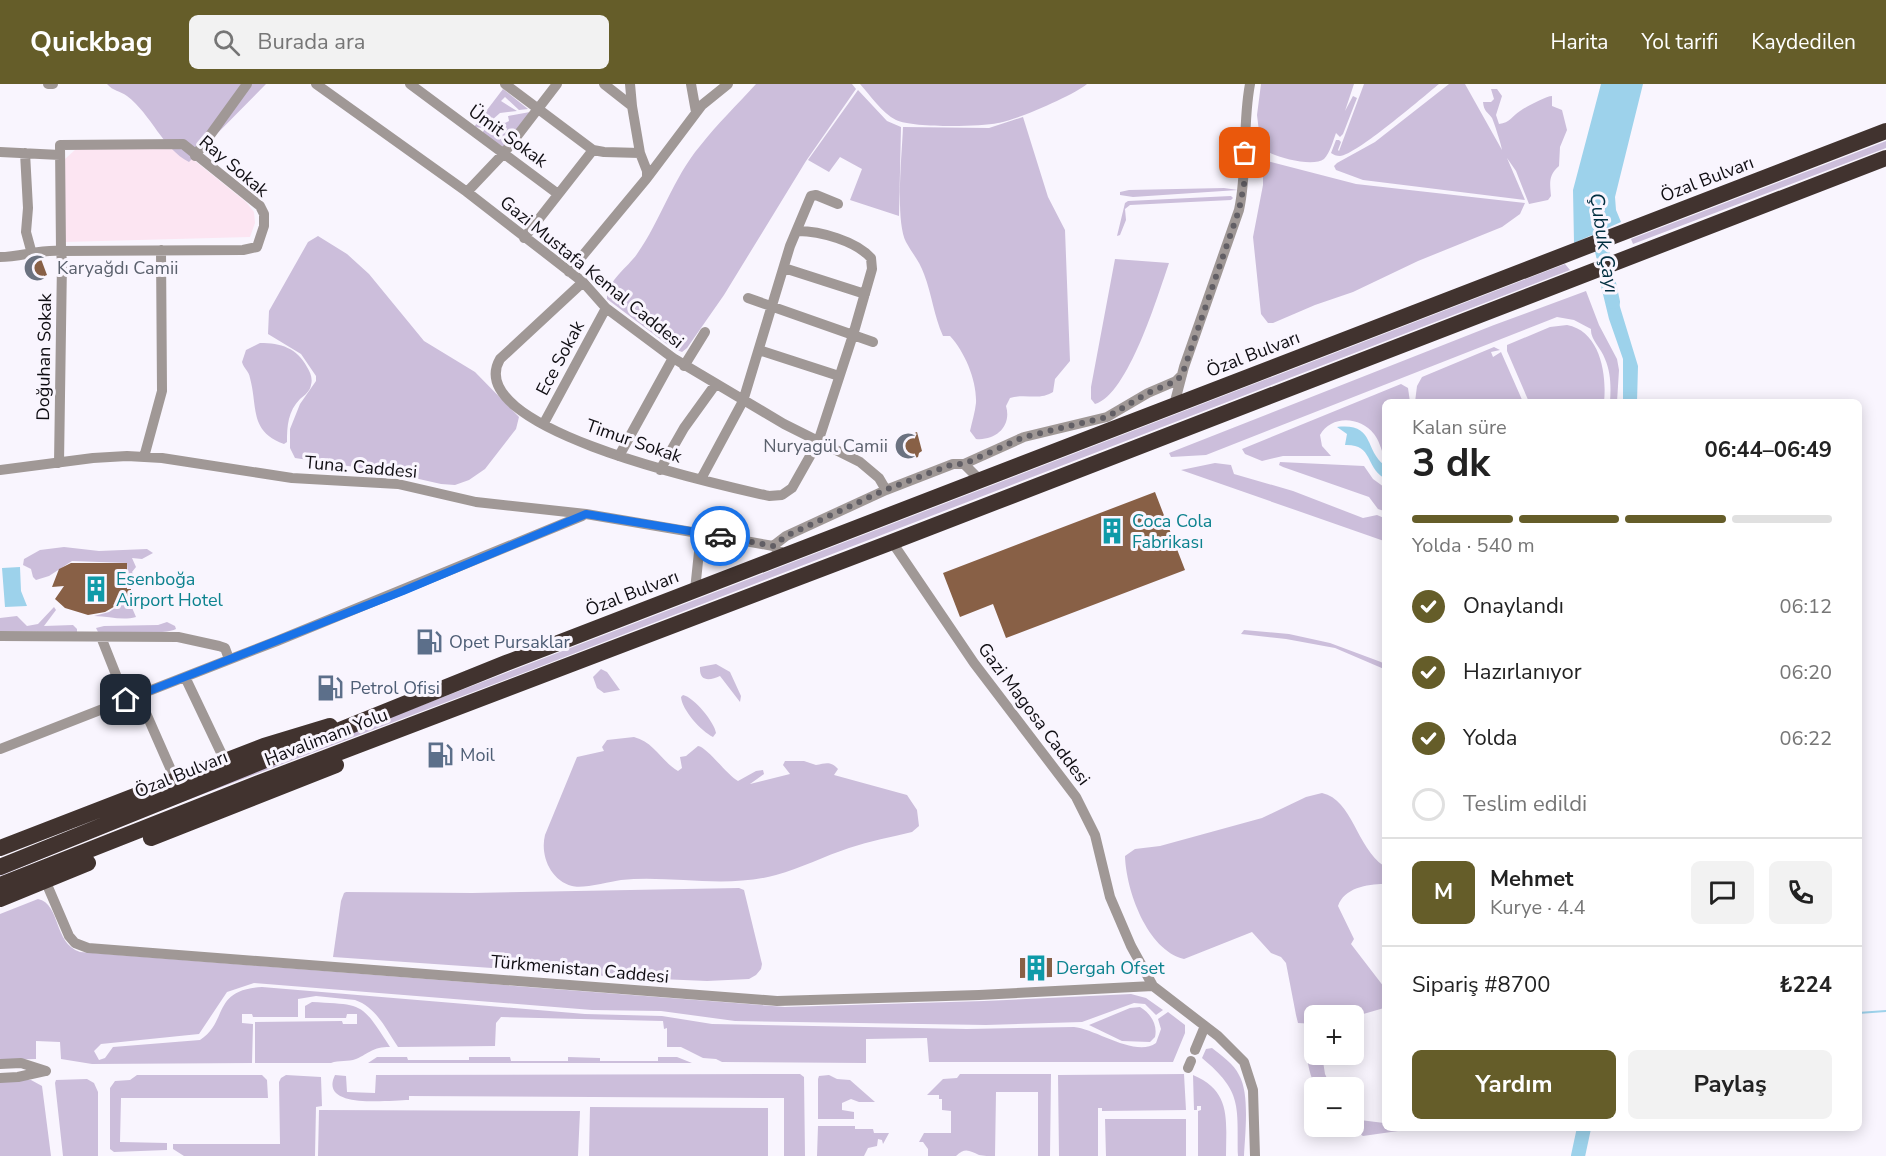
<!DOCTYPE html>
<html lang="tr">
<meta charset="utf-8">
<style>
:root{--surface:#fff;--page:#f2f2f2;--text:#222;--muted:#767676;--line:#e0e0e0;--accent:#655d29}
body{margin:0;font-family:"Nunito Sans",sans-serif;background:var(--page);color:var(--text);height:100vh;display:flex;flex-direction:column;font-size:22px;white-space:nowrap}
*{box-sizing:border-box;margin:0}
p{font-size:20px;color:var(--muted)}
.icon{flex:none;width:33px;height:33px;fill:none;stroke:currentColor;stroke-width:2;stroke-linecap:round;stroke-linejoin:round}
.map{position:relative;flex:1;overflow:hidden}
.drawer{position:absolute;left:1382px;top:315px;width:480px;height:732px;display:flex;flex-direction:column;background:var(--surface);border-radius:9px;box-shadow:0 3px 15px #0003}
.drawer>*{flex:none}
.fabs{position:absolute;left:1304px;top:921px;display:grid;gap:12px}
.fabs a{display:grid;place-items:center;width:60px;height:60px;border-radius:9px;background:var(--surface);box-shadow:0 3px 15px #0003;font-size:30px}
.pin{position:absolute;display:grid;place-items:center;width:51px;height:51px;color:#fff;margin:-26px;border-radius:12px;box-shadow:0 3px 9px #0006}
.courier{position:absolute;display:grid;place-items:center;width:60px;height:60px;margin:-30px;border:4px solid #1a73e8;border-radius:50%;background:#fff;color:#222;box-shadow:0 2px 8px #0007}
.summary em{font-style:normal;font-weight:700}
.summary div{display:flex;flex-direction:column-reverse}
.summary{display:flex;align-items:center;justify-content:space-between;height:102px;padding:0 30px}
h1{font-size:39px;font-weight:700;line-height:45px}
.bar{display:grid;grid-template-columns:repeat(4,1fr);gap:9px 6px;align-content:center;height:72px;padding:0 30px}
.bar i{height:8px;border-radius:4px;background:var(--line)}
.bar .on{background:var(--accent)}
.bar p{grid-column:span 4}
.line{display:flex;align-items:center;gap:15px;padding:0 30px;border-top:2px solid var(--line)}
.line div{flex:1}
.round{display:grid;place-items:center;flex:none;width:63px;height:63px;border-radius:9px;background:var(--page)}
ol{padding:0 30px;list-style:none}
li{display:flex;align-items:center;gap:18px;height:66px}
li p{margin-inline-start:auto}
li .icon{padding:6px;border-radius:50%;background:var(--accent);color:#fff;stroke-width:4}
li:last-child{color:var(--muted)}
li i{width:33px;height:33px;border:3px solid var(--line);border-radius:50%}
.button{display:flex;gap:12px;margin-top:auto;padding:12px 30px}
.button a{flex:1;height:69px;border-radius:9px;background:var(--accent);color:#fff;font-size:24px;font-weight:700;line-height:69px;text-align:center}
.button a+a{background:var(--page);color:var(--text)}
header{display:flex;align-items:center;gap:36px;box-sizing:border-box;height:84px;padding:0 30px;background:var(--accent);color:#fff}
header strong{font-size:28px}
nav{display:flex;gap:33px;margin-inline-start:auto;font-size:21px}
.search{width:420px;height:54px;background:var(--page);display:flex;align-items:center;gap:15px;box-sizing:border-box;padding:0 21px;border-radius:9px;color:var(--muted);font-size:22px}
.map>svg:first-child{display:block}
.education{fill:#fce5f2}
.green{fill:#ccbedb}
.water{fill:#9dd2eb}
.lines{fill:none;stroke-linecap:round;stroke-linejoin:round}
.stream{stroke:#9dd2eb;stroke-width:2}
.river{stroke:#9dd2eb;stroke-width:14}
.building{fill:#886046}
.minor{stroke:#a09896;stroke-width:10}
.highway{stroke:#41332f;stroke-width:16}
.done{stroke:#625f65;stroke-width:6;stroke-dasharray:0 10.8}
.route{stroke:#1a73e8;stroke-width:8}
.labels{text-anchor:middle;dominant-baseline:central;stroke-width:6;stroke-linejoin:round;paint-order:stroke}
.street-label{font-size:18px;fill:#100e13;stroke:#f9f5fe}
.worship-label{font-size:18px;fill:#5b616d;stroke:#f9f5fe;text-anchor:start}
.culture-label{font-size:18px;fill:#0d838f;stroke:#f9f5fe;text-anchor:start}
.service-label{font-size:18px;fill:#4e5e75;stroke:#f9f5fe;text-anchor:start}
.water-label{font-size:20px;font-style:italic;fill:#002f41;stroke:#f9f5fe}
</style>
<header>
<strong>Quickbag</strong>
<div class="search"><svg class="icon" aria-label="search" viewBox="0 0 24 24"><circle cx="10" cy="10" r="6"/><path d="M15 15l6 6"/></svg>Burada ara</div>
<nav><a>Harita</a><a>Yol tarifi</a><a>Kaydedilen</a></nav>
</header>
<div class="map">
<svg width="1886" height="1072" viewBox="0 0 1886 1072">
<rect width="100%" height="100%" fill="#f9f5fe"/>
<path class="education" d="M179 64 246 118 254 128 255 139 250 153 64 158V76L76 65Z"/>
<path class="green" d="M107 0H266L189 78C163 65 151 30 127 12 120 7 113 7 107 0Z
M756 0H852L856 5 806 77 724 211 687 264 682 268 672 264 607 215C606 198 628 183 637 170 661 136 673 94 700 62 717 40 737 21 756 0Z
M860 0H1087C1074 11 1015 37 998 39 979 43 913 44 896 36 882 29 870 11 860 0Z
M1261 0H1354L1345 27 1353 12 1357 14 1343 50 1340 53 1336 49C1333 57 1330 69 1324 75 1312 84 1271 72 1261 64L1257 31Z
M1364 0H1439C1423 13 1356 71 1340 72 1336 72 1334 71 1331 69L1336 56H1339L1341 58 1338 66 1339 67Z
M1449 0H1465L1502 66C1502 63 1494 38 1492 34 1487 27 1484 28 1483 18H1491L1494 15 1491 5H1497L1502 12 1496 31 1499 40C1510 39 1512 32 1520 27 1526 23 1546 12 1552 12V22L1562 26 1567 46 1560 63 1559 82C1548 91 1550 100 1551 112L1548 116 1529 120 1516 87 1507 74 1525 116 1363 96 1336 86 1334 82 1337 79 1375 58Z
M503 5 528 25 519 26 505 13 501 17 517 27 500 29 483 44 474 43Z
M858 6 887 37 901 43 899 132 850 116 862 85 840 73 829 88 808 76Z
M530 28 503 63 482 49 485 45 499 54 488 43 490 41 501 52 504 49 492 39 497 36 505 39 509 37 508 32Z
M1023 33 1048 113 1065 146 1070 277 1055 295 1053 308C1039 317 1026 309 1010 314L1006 322C1012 342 996 357 976 355L970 347C972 338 975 328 976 319 977 297 965 268 950 252H943C934 232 932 211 924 190 920 178 912 169 906 158 895 137 902 70 903 43L989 44Z
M1886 57V64L1633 160 1631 155Z
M1263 76 1356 100 1525 119 1520 130 1502 143 1418 177 1353 208 1315 221 1273 239H1268L1261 230 1253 153 1263 101Z
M1224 104 1238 106 1133 113 1120 111V108L1129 106Z
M1231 112 1233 114 1231 116 1130 121 1125 125 1126 136 1120 151 1117 152 1125 119 1128 117Z
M318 152 347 170 369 190 424 257 475 288 519 333 516 345 485 385 469 396 455 401 441 400 388 388 295 374 290 364V345L300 320 316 297V292L301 270 268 250 269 227 308 158Z
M1115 175 1169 179C1158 211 1128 311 1095 320L1091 315V303Z
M1565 180 1570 186 531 586 132 737 0 792V787L130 734Z
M1586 207 1599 241 1617 275 1619 286 1617 318H1610C1611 303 1611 289 1605 275 1601 264 1590 255 1591 245L1574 236 1557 233 1206 371 1171 373 1169 369 1494 241Z
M1567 241C1600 247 1607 290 1604 318H1529L1507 267V261L1550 243Z
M260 259C281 259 297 264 307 283 310 288 313 294 311 301 310 307 305 311 300 315 288 327 287 342 287 358L284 360C249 347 258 324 250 294 249 287 244 285 242 278L246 266Z
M1494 263 1500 266 1491 268 1493 273 1501 268 1523 318H1415L1417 302 1422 293Z
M1401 300 1408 304 1410 318H1384V372C1381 365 1379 356 1374 350 1360 332 1331 331 1320 351L1322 362 1331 372H1283L1262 377 1245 370 1242 365Z
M1280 378 1364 382 1373 395 1384 403V427L1378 425 1369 413 1283 383 1279 381Z
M1215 379 1231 381 1234 390 1293 407 1363 434 1377 431 1384 434V457L1181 386Z
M64 463 99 467 147 465 153 469 142 475 132 474 136 483 132 488 136 494 132 496 128 495 127 479 72 477 49 492 36 496 33 493 31 485 23 481 24 475 40 466Z
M124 518 130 519 136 533C122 537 109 532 94 532L109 528Z
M54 523 56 526 44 542 73 541 77 545V548L0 547V534L17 532 27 542 38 540Z
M167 538 175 542 176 545C167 551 113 548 98 548L96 544 104 542 158 541Z
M1244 546 1289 550 1330 559 1381 578 1384 580V585L1335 564 1286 555 1241 550Z
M716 580 730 588 741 612 740 618 720 592C711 596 699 599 700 583Z
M601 585 607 588 620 606 604 609 597 604 593 593Z
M683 611C694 613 715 639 716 649L713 653C701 647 682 626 681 613Z
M634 653C654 658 661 677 678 687L682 684 680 673 686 672 698 662C707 663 726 690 738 697L756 687 763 686 764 690 750 700 790 690 783 681 785 677H804L816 681C826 679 831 677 838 685L834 691 907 711 917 726 919 742 912 748C891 753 870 757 849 764 825 772 801 784 776 791 725 805 672 791 621 796 609 798 582 805 572 802 550 796 540 771 545 751L577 673 604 667 602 663 607 656Z
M1322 709C1353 716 1356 763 1384 782V800C1367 800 1344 804 1338 822L1354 855 1351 860 1384 903V924L1353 933 1314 932V940L1298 939 1296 931 1286 879 1281 873 1271 869 1252 848 1184 875C1147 866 1126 806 1125 772L1135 765 1160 762 1262 734 1306 713Z
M739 804 744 806 762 880 761 885 756 891 749 895 707 897 636 894 333 873 341 817 344 809 346 808 472 809Z
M38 815C61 820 53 859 80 868L785 923 984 917 1131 910 1146 914 1163 926 1156 931 1145 920 1134 919 1082 938 986 941 735 937 661 927 592 926 254 899 227 908 199 950 101 960 94 967 99 976 105 974 113 963 200 956C229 937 211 906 262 903L585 930 662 932 712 940 967 945 1074 943C1096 945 1136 974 1156 959L1161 945 1158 935 1168 928 1185 941V949L1173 978H929L927 954 866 955V979L722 978 716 975 703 974 681 963H667V944L664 945 663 937 501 933 496 939 495 962 398 963C386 945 376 923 355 916L316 912 298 915V933H253L252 930H242V939L253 940 252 979 92 980 61 975 60 958 36 957V975L0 976V830Z
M312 918C364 921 361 918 390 963 372 963 370 969 356 975 348 978 339 976 331 979H255V938L342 937 343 940H357V930H347L346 934H305V922Z
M1140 923C1150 929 1158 940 1155 953L1150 958 1122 957 1089 941 1130 924Z
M1310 947H1314V970L1322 971 1325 990 1331 1003H1316C1308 990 1303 961 1310 947Z
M1212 964C1222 972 1234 980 1239 991 1250 1010 1245 1050 1244 1072H1238C1237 1022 1243 1008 1202 974L1206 965Z
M377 973H407L408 976H469V973H510L511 977H568V973L600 974V977H658V973H677L692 979H368Z
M800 990 804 993 805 1072H784V1014L409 1012V1016C390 1016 318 1026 335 991L346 992 347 1008 375 1009 376 991Z
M960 990H1051L1050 1072H1038V1008H996L995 1072C990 1072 983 1072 979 1071 970 1067 965 1063 956 1072H928V1065L923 1058H919L924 1049H951V1027L942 1026V1015H939V1011H927L943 995 957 994Z
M1184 990 1186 1026 1102 1027V1024H1098V1072H1059L1058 991Z
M137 991H262L267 996 268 1014H121L120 1058 167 1059V1066L114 1068 110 1065V1004L115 997 130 996Z
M286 991 321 993 322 1022 316 1023 315 1072H184L173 1065V1060H280L279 998 281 994Z
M829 991 837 995 850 996 875 1018H859L851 1015 842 1019V1026L854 1028V1035H818V995L819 992Z
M1193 991C1232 1007 1226 1037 1226 1072H1198V1027L1201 1026V1022H1197V1026H1194Z
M87 995 94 999 98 1008V1072H63L55 999 56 996Z
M0 996H31L42 1002 51 1072H0Z
M590 1023 768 1024V1072H589Z
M319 1026 580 1027 578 1072H318Z
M1353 1026 1360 1036 1384 1039V1044H1419L1363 1052 1349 1043 1353 1042Z
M1105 1035H1186V1072H1106Z
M818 1042H855V1045H873L874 1049H889L883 1060 882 1056 878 1055 877 1062 868 1064 864 1072H817Z"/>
<path class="water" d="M1601 0H1643L1615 113 1616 126 1621 138 1574 159 1573 106Z
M1615 197 1620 223 1638 282 1637 318H1623V275L1609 235 1601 202Z
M1337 343C1375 339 1364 365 1384 381V394C1365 382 1373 360 1345 361L1347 350Z
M20 483 21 507 27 522 5 523 2 484Z"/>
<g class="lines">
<path class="stream" d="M1858 929 1886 927"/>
<path class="river" d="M1598 148 1613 218
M1578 1072 1584 1044"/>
</g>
<path class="building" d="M41 175 47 191 34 196 26 178Z
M917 348 922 367 919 369 918 373 911 376 904 373 901 365 899 366 895 357Z
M1155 408 1185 486 1006 554 993 520 960 533 943 489Z
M71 479H127V505H131V517H124L105 528 88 531 65 524 55 515 64 502 52 503 59 485Z
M1020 874H1052V893L1020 894Z"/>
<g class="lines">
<path class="minor" d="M48 0H53
M316 0 467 108 583 198 606 224 673 274 784 340 860 378 879 394 886 406
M410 0 558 110
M505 0 593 66 604 68 640 69
M630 0 632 22
M691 0 696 28
M0 68 60 71
M25 69 28 124 26 148 32 170
M195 72 247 0
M647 94 702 21 728 0
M467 108 504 69 557 0
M524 154 593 66
M0 173C21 173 40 165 61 167L243 166 257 163 264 142V130L260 122 183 60 60 61 61 167 62 178 59 379
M784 184 865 210
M569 188 647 94V87L640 69 632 22 604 0
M583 198 500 275C459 346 726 402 769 412L782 411 792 404 818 358 853 251 872 185 871 174C856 157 820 147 798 147
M748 214 873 258
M759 266 839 292
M684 282 705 248
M1174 321 1184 283 1239 126C1248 85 1242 42 1250 0
M544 339 606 224
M619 372 673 274
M144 373 162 307 161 166
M964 380 1024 353 1107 333 1148 309 1176 297 1182 291
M0 386 93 374 127 372 162 374 292 394 398 400 476 418 586 430 745 457 773 462 786 472
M660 386 684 344 715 301
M701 395 743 317 790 162 811 112 816 111 838 120
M892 458 974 579 1076 713 1095 751 1110 813 1131 862 1153 902 1218 952 1244 978 1253 1006 1255 1072
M773 462 786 452 886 406 953 380H964L981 397
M695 506 701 449
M0 552 178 553 219 562 225 564 229 575
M101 553 126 616
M185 593 225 677
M138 611 175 695
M0 665 277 557 582 432
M45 796 69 852 75 859 88 864 777 917 979 911 1153 902
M1195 966 1205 942
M0 980 21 979 46 987
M1188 984 1191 977
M0 994 18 993 45 987"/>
<path class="highway" d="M151 754 336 681
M0 764 264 662 330 642
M0 783 506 579 1886 47
M0 801 259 699 892 458 1886 74
M0 815 88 779"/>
</g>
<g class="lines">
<path class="done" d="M720 452 773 462 786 452 885 406 953 380H964L1024 353 1107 333 1148 309 1176 297 1182 291 1239 126 1244 101 1245 69"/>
<path class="route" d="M126 616 403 507 586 430 720 452"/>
</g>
<defs>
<g id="mosque-bare" transform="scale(2.07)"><path d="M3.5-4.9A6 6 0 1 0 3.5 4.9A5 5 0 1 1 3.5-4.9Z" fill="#6b7280" stroke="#f9f5fe" stroke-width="2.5" paint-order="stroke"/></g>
<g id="building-bare" transform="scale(2.07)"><path d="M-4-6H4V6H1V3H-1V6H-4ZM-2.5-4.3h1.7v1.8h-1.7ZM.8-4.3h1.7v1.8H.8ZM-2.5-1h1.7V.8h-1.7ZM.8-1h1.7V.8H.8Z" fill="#0f9aa8" stroke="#f9f5fe" stroke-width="2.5" paint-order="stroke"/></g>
<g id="fuel-bare" transform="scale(2.07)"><path d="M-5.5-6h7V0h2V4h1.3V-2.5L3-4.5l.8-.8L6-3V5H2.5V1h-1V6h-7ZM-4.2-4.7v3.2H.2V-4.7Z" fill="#5c6f8a" stroke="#f9f5fe" stroke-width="2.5" paint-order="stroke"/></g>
</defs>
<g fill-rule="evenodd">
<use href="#mosque-bare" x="37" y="184"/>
<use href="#mosque-bare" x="908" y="362"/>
<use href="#building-bare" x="1112" y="447"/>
<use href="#building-bare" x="96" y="505"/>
<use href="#fuel-bare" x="429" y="558"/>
<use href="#fuel-bare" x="330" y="604"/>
<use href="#fuel-bare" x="440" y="671"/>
<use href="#building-bare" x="1036" y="884"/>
</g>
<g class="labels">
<g class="street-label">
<text transform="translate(508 52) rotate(36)">Ümit Sokak</text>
<text transform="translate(234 82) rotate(40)">Ray Sokak</text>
<text transform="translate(1707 95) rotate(-21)">Özal Bulvarı</text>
<text transform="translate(592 188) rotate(39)">Gazi Mustafa Kemal Caddesi</text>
<text transform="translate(1253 270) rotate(-21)">Özal Bulvarı</text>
<text transform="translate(44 273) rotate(-89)">Doğuhan Sokak</text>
<text transform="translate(560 274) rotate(-62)">Ece Sokak</text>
<text transform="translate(634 357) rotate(19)">Timur Sokak</text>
<text transform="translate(361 383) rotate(5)">Tuna. Caddesi</text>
<text transform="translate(632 509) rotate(-21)">Özal Bulvarı</text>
<text transform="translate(1034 630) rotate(53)">Gazi Magosa Caddesi</text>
<text transform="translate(326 653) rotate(-21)">Havalimanı Yolu</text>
<text transform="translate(181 690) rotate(-22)">Özal Bulvarı</text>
<text transform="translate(580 885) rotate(5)">Türkmenistan Caddesi</text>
</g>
<g class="worship-label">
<text x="57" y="184">Karyağdı Camii</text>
<text x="888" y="362" text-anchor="end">Nuryagül Camii</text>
</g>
<g class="culture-label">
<text x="1132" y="437">Coca Cola<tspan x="1132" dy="21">Fabrikası</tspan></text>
<text x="116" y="495">Esenboğa<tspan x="116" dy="21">Airport Hotel</tspan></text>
<text x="1056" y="884">Dergah Ofset</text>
</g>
<g class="service-label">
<text x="449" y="558">Opet Pursaklar</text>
<text x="350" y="604">Petrol Ofisi</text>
<text x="460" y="671">Moil</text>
</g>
<g class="water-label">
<text transform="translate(1604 159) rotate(81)">Çubuk Çayı</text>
</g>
</g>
</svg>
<div class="fabs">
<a>+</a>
<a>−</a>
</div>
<div class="pin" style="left:1245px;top:69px;background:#ea580c"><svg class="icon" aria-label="bag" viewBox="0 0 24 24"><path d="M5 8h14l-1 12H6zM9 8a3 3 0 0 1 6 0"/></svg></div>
<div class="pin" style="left:126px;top:616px;background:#1f2937"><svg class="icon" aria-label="home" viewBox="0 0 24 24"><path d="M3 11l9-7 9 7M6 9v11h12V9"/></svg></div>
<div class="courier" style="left:720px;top:452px"><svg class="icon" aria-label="car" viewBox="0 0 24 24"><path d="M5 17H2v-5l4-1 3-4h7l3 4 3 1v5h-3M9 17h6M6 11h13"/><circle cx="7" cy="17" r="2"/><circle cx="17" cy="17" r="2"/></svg></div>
<section class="drawer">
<div class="summary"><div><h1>3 dk</h1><p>Kalan süre</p></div><em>06:44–06:49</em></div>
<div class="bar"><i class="on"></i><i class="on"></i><i class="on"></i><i></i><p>Yolda · 540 m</p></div>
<ol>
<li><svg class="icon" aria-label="check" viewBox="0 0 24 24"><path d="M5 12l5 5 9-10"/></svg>Onaylandı<p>06:12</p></li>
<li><svg class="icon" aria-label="check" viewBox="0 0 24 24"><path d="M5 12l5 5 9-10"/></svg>Hazırlanıyor<p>06:20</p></li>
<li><svg class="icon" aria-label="check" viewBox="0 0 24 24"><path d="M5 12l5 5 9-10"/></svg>Yolda<p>06:22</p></li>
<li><i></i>Teslim edildi</li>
</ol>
<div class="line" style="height:108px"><b class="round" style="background:var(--accent);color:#fff">M</b><div><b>Mehmet</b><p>Kurye · 4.4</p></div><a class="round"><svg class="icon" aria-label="chat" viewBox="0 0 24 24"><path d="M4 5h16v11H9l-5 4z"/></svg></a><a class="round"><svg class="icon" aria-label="phone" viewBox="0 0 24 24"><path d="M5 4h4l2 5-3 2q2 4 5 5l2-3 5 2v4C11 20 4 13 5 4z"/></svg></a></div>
<div class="line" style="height:78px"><div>Sipariş #8700</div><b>₺224</b></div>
<div class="button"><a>Yardım</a><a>Paylaş</a></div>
</section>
</div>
